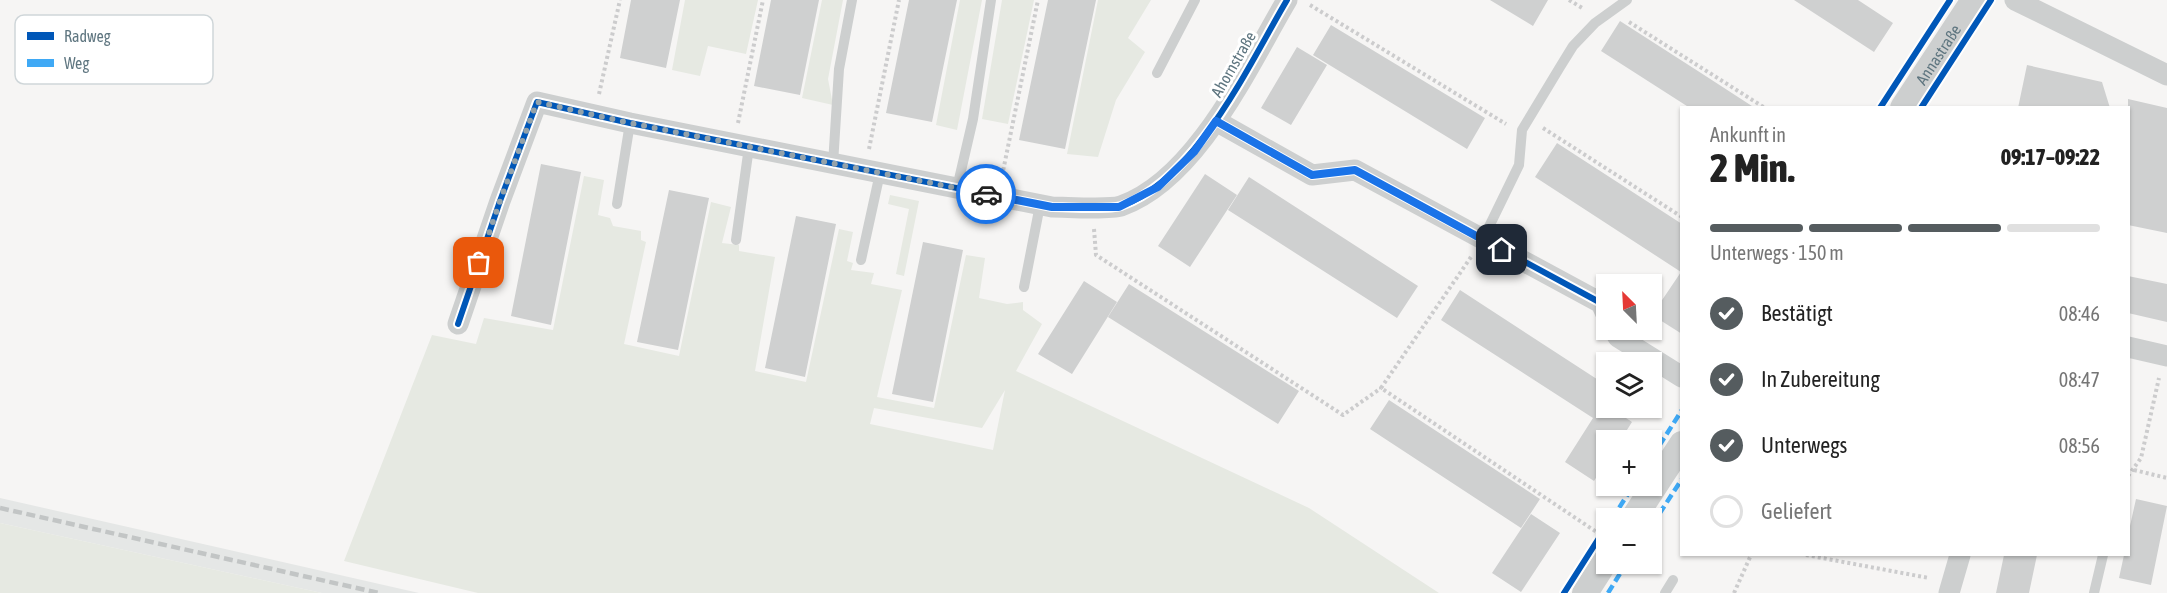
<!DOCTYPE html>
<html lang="de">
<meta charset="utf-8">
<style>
:root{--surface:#fff;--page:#f6f6f6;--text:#222;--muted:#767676;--line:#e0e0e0;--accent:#555c5f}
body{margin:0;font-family:"Asap Condensed",sans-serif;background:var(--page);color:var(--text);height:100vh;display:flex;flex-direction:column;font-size:22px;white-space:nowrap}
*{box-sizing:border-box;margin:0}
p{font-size:20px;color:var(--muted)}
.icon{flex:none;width:33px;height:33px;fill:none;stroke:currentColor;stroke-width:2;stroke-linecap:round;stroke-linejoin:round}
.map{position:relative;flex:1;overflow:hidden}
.panel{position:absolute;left:1680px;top:106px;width:450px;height:450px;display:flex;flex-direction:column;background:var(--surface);border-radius:0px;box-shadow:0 2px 4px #0004}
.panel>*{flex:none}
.needle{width:39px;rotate:336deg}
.fabs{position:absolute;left:1596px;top:274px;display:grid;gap:12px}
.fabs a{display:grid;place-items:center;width:66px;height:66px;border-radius:0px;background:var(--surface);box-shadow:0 2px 4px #0004;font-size:30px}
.pin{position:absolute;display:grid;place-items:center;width:51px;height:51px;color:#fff;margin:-26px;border-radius:12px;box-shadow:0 3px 9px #0006}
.courier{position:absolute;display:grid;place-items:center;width:60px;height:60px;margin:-30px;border:4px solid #1a73e8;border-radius:50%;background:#fff;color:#222;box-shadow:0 2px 8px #0007}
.overview em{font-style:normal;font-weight:800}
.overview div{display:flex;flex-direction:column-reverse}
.overview{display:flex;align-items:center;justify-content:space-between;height:102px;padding:0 30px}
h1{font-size:39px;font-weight:800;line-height:45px}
.bar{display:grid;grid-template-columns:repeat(4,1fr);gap:9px 6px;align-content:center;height:72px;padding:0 30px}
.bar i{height:8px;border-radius:4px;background:var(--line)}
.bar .on{background:var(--accent)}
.bar p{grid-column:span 4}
ol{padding:0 30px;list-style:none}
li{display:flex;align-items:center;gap:18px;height:66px}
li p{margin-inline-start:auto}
li .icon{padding:6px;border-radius:50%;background:var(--accent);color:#fff;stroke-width:4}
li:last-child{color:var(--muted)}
li i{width:33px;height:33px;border:3px solid var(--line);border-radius:50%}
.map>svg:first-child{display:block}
.built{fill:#e5e7e6}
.green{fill:#e6e9e2;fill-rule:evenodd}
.building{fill:#cfd0d0}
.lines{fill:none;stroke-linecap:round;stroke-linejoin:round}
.path{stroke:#cccccd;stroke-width:4;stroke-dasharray:3 3;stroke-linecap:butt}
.service{stroke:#cdcfcf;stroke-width:10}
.minor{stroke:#cdcfcf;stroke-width:21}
.tertiary{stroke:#cdcfcf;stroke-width:26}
.rail{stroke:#c2c5c5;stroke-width:4.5;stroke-dasharray:9 4.5;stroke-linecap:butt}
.quiet{stroke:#3fa9f5;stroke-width:4.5;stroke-dasharray:9 4.5;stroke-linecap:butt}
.cycleway-casing{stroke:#fff;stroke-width:10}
.cycleway{stroke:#0057b8;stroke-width:6}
.done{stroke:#94a2a9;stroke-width:6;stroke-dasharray:0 10.8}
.route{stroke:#1a73e8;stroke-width:8}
.labels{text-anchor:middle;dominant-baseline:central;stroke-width:6;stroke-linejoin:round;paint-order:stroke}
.street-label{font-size:16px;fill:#5f7680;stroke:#fff}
.key{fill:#fff;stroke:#cfd6d9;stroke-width:1.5}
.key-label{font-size:16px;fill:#5f7680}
</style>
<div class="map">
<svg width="2167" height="593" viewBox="0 0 2167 593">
<rect width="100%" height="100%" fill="#f6f5f4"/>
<path class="built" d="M0 498 419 593H322L0 523Z"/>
<path class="green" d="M685 0H758L746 54 708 46 700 76 672 70Z
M822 0H843L828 79 833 105 802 98Z
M960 0H982L957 130 936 125Z
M1002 0H1034L1008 124 982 119Z
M1098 0H1151L1128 38 1145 52 1116 100 1098 157 1067 154Z
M584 176 604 180 598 215 610 218 613 226 641 231V240L646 242 624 344 679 356 711 202 731 207 722 243 739 245V251L775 257 755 371 806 382 839 229 853 232 847 261 853 263 851 270 874 273 871 284 902 290 877 397 934 408 966 255 985 258 979 298 1007 304 1023 302V310L1042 324 1016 371 1309 508 1439 593H478L344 561 432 335 476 344 484 318 553 330ZM1005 390 993 450 870 424 874 408 982 428Z
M890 195 919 201 904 276 896 274 909 209 888 204Z
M0 523 322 593H0Z"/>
<path class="building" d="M631 0H680L666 68 620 58Z
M771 0H819L800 95 754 86Z
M909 0H957L932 122 886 113Z
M1048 0H1096L1065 149 1019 140Z
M1490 0H1548L1533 26Z
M1794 0H1858L1893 23 1874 52Z
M1620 21 1701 73 1755 108H1690L1601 51Z
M1331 25 1485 118 1467 149 1313 55Z
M1297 47 1327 65 1291 125 1261 108Z
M2027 65 2102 82 2110 108H2018Z
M2128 99 2167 108V233L2128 225Z
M1557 143 1682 224V334L1652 315 1681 272 1535 177Z
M541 164 581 172 551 325 511 316Z
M1205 174 1237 195 1190 267 1158 246Z
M1249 177 1418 286 1397 318 1228 210Z
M669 190 709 198 678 350 637 342Z
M796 216 836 224 805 377 765 368Z
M923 242 963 250 933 402 892 394Z
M2128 276 2167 284V322L2128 313Z
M1084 281 1117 302 1072 374 1038 354Z
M1129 284 1299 391 1278 424 1108 317Z
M1460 290 1606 385V408H1611L1632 422 1620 441H1606V462L1594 481 1565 462 1593 418 1441 320Z
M1389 400 1540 499 1521 528 1370 429Z
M2136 499 2167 506 2151 585 2119 578 2124 555H2128V535Z
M1531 514 1560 533 1521 592 1492 573Z
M2004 555H2037L2029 593H1996Z"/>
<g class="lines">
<path class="path" d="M1569 0 1584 9
M1310 5 1506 124
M1629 22 1765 108
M599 94 620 0
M738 123 763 0
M1543 128 1682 217
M869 149 899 0
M1002 176 1038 0
M1094 229 1096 255 1343 415 1381 388
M1471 257 1381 388 1601 535
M2134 470 2167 478
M2128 476 2141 458 2159 378
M1806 555 1929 578
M1734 593 1751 555"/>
<path class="service" d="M1157 73 1195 0
M833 164 839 69 852 0
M957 188 973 119 991 0
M617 204 630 123
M1483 239 1519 165 1522 130 1560 67 1573 46 1595 23 1627 0
M736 240 749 147
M861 260 880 173
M1024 287 1040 205
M1665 593 1673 580
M2094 593 2103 555"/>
<path class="minor" d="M2015 0 2167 75
M1216 121 1312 175 1355 170 1601 303 1606 314
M458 324 500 201 537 102 630 123 1052 207C1067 207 1109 210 1121 206 1197 179 1248 66 1287 0
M1614 330 1618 337 1682 377
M2128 347 2167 356
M1949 593 1960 555"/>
<g class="tertiary">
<path id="s1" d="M1903 108 1974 0"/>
<path d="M1633 519 1682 444"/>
<path d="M1585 593 1606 560"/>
</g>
<path class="rail" d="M0 508 379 593"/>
<path class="quiet" d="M1652 457 1682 410
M1612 519 1633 486
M1652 525 1682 479
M1608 593 1626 564"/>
<g class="cycleway-casing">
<path id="cycleway" d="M1880 108 1950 0
M1921 108 1991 0
M1216 121 1312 175 1355 170 1601 303 1606 314
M458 324 500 201 537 102 630 123 1052 207C1067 207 1109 210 1121 206 1197 179 1248 66 1287 0
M1564 593 1606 527"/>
</g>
<use href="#cycleway" class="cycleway"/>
</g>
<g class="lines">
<path class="done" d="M479 263 500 201 537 102 630 123 986 194"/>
<path class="route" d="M986 194 1052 207H1119L1158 187 1194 152 1216 121 1312 175 1355 170 1502 250"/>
</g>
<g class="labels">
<g class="street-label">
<text stroke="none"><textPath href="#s1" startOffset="64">Annastraße</textPath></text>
<text transform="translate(1233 64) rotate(-60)">Ahornstraße</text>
</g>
</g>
<rect x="15" y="15" width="198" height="69" rx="9" class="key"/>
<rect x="27" y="32" width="27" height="8" fill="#0057b8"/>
<rect x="27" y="59" width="27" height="8" fill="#3fa9f5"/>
<g class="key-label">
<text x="64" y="42">Radweg</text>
<text x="64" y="69">Weg</text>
</g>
</svg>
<div class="fabs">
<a><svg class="needle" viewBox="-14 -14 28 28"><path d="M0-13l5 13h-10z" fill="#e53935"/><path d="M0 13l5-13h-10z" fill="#767676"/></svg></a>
<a><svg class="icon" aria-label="layers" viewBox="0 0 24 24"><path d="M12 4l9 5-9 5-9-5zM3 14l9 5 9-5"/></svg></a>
<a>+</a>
<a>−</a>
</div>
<div class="pin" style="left:479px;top:263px;background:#ea580c"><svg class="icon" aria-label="bag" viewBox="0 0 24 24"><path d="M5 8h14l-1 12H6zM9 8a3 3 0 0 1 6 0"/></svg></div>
<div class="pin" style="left:1502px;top:250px;background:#1f2937"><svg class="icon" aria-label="home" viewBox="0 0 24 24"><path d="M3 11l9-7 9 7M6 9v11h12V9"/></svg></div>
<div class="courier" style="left:986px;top:194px"><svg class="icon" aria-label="car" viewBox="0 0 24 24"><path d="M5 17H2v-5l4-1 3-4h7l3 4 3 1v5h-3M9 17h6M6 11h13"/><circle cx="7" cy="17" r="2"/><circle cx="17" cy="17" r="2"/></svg></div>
<section class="panel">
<div class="overview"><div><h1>2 Min.</h1><p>Ankunft in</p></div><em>09:17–09:22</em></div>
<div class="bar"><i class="on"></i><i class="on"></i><i class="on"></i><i></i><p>Unterwegs · 150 m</p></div>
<ol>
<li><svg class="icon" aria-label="check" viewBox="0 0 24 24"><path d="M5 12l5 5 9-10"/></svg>Bestätigt<p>08:46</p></li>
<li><svg class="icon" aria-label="check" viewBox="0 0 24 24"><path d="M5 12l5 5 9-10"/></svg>In Zubereitung<p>08:47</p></li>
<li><svg class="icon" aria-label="check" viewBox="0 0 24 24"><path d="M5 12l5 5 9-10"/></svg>Unterwegs<p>08:56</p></li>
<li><i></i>Geliefert</li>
</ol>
</section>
</div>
